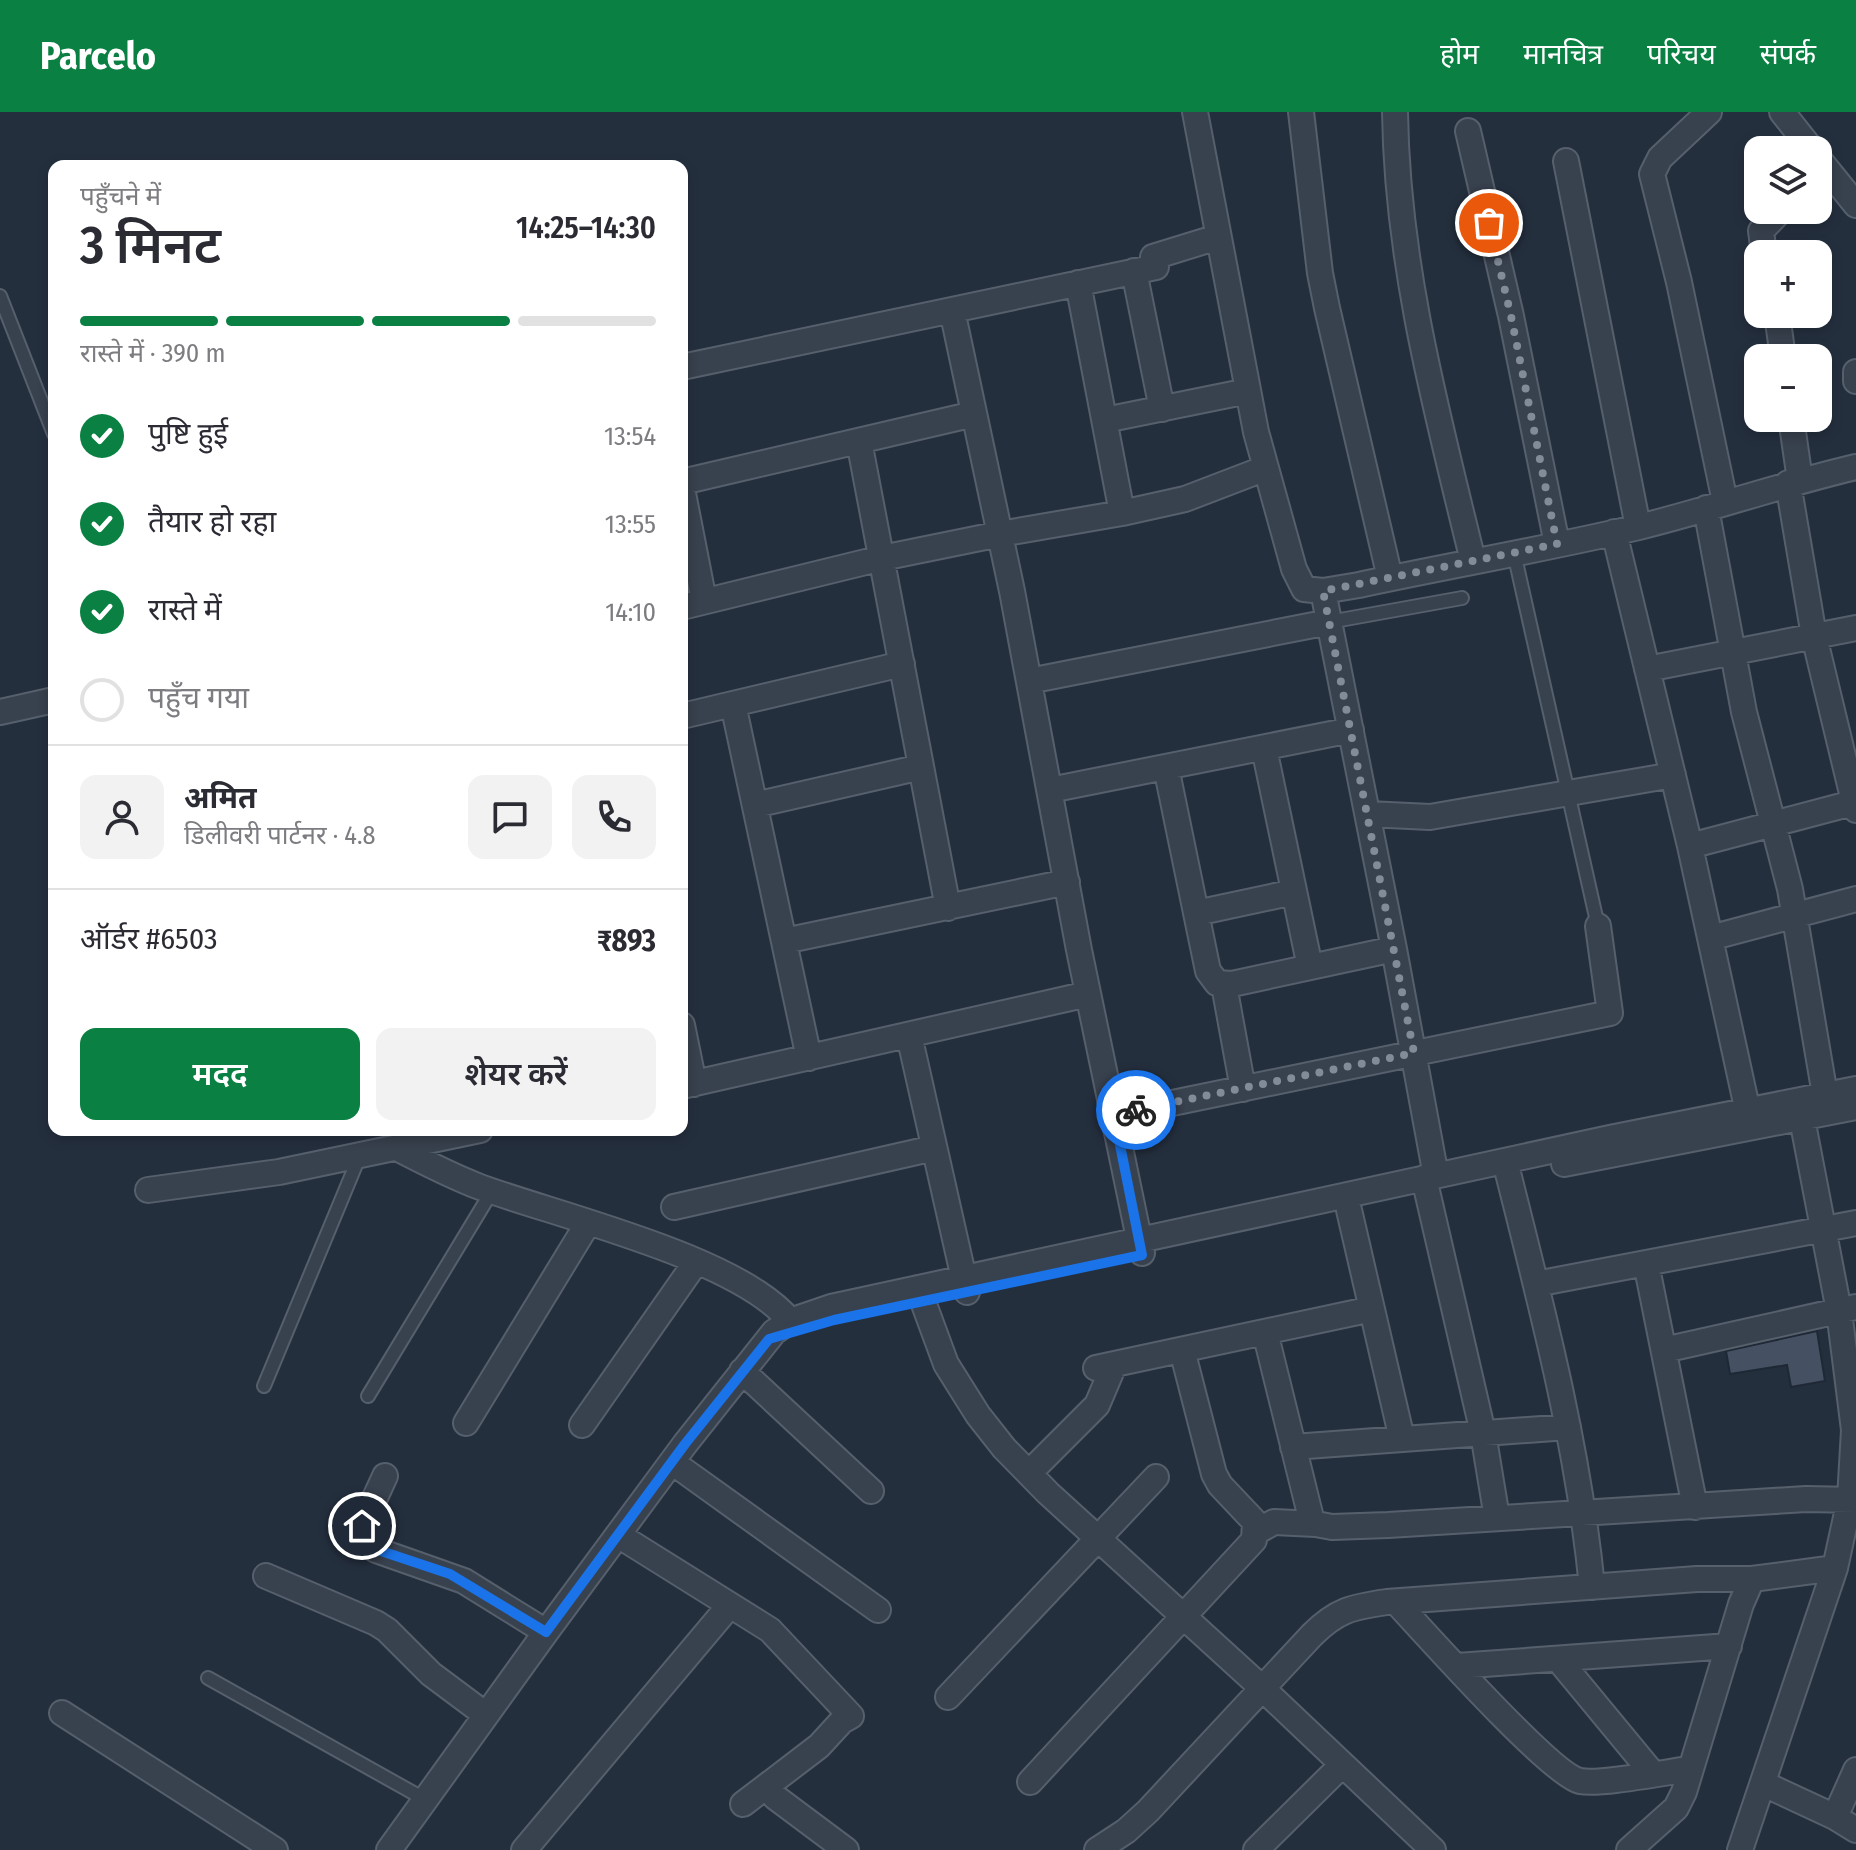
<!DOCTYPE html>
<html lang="hi">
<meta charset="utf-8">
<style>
:root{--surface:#fff;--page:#f2f2f3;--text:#2b2b33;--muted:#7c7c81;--line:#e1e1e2;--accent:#0b8043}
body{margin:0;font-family:"Fira Sans Condensed","Noto Sans Devanagari",sans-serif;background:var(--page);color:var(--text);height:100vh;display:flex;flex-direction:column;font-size:30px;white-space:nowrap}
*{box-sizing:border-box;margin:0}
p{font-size:26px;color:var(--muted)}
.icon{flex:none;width:44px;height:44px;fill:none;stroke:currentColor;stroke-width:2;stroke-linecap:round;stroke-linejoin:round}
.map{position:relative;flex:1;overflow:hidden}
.side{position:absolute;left:48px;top:48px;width:640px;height:976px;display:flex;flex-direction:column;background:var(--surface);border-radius:16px;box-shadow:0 4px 12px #0003}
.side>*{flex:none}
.buttons{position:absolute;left:1744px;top:24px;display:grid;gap:16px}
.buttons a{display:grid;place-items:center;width:88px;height:88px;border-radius:16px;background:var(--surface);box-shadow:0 4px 12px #0003;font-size:40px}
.pin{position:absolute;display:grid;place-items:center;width:68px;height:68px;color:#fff;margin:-34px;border:4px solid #fff;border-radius:50%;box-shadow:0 2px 8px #0007}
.courier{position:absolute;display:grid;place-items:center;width:80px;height:80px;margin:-40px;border:6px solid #1a73e8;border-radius:50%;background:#fff;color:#222;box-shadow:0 2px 10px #0007}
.summary em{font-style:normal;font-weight:600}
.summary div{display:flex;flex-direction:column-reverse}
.summary{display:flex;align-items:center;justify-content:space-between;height:136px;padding:0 32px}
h1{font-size:52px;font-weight:600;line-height:60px}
.bar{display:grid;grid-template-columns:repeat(4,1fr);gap:12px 8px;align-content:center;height:96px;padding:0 32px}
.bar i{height:10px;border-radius:6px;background:var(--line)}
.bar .on{background:var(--accent)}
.bar p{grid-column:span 4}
.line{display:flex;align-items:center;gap:20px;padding:0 32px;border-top:2px solid var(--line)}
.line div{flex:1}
.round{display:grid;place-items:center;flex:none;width:84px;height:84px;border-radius:16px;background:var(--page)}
ol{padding:0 32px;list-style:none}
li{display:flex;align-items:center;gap:24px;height:88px}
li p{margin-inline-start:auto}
li .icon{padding:8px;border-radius:50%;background:var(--accent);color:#fff;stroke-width:4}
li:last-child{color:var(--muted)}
li i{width:44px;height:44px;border:4px solid var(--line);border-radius:50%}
.button{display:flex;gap:16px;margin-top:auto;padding:16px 32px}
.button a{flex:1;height:92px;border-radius:16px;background:var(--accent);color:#fff;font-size:32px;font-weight:600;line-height:92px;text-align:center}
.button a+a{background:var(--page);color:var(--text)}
header{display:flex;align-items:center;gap:48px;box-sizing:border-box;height:112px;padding:0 40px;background:var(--accent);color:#fff}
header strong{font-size:38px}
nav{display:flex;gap:44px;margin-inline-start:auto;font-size:28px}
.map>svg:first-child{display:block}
.building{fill:#455162;stroke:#1f2835;stroke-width:2}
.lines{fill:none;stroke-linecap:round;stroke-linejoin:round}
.lane-casing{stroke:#565f6c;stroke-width:16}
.street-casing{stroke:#565f6c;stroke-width:28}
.lane{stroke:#38414e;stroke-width:12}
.street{stroke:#38414e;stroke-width:24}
.done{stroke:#828b98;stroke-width:8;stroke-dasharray:0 14.4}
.route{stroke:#1a73e8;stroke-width:10}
</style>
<header>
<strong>Parcelo</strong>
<nav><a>होम</a><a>मानचित्र</a><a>परिचय</a><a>संपर्क</a></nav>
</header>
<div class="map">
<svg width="1856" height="1738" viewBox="0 0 1856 1738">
<rect width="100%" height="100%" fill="#242f3e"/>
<path class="building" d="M1817 1219 1825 1269 1791 1275 1787 1253 1730 1262 1726 1239Z"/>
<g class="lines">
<g class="lane-casing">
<path id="lane" d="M0 184 54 322
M1514 441 1598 814
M1329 510 1462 486
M264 1274 360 1043
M368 1284 492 1079
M208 1566 426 1688"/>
</g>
<g class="street-casing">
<path id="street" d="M1195 0 1256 320 1294 457 1304 477 1323 479 1359 473C1452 453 1546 437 1639 415 1712 397 1783 372 1856 355
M1301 0 1320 161 1327 196 1390 466
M1395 0C1397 154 1437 301 1473 449
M1709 0 1660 46 1652 62 1679 170 1725 390
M1782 0 1812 38
M1468 19 1511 204 1557 432
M1818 46 1856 93
M1566 49 1638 415
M1764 142 1761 119 1781 98
M1153 145 1218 125
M1134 159 1162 297
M1078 171 1122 401
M952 198 1012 479 1079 838 1142 1141
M1777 202 1783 246
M682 255 1156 155
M1856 260V269
M1791 306 1800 368
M1105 308 1248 279
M859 329 948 796
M682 370 974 302
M1788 371 1814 524 1856 698
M682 376 704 489
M1706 396 1744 600 1790 777 1825 983
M1614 420 1690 734 1751 1014
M1323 479 1394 837 1436 1064
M682 495 882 446 1000 422 1122 401 1185 387 1266 356
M1647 557 1856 516
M1029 569 1329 510
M733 592 809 946
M0 600 54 588
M682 604 902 552
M1264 636 1310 855
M1166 655 1208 859 1217 871 1232 872 1394 837
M1050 678 1351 618
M755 693 921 655
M1368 702 1430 705 1673 663
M1690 734 1856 690
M1196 801 1294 780
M1710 826 1856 787
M784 829 1067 770
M1224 873 1243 977
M682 913 694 972
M909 923 967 1180
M682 974 1088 882
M1114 1003 1610 901 1598 814
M397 1036C424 1050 451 1064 480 1075 559 1104 740 1146 790 1209
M1505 1049C1540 1189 1578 1330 1592 1475
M1564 1052 1856 995
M1424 1066 1483 1321 1497 1406
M148 1078 279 1060 480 1018
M674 1095 934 1036
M1349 1098 1402 1327
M1646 1151 1695 1395
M1536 1172 1856 1111
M918 1176 946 1252 978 1303 1004 1336 1048 1381 1262 1576 1433 1738
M1265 1220 1311 1406 1316 1412 1332 1415 1388 1413 1806 1387 1856 1388
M1664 1238 1856 1195
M1096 1256 1372 1197
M742 1259 871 1379
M466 1311 588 1111
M582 1313 696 1150
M1293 1335 1568 1315
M672 1350 878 1498
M1029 1361 1097 1293 1114 1253
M385 1364 362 1414 360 1428 376 1438 464 1469 546 1520
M1256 1420 1274 1410 1316 1412
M618 1423 770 1518 851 1604 842 1609 819 1634 743 1692
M266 1464 376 1511 387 1518 431 1562 486 1603
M1396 1490C1424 1520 1551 1663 1580 1669 1601 1673 1666 1660 1690 1657
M1558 1547 1653 1662
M1457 1554 1729 1534
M948 1585 1156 1365
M62 1601 275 1738
M1030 1670 1254 1428 1255 1410 1220 1373 1214 1362 1182 1238
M1764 1672 1835 1705 1856 1718
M775 1685 846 1738
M1835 1705 1856 1658
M389 1738 546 1520 685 1332 774 1220 790 1209 831 1195 1610 1026 1856 977
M524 1738 730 1493
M1097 1738 1126 1719 1148 1699 1312 1523C1337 1498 1352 1495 1387 1490L1697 1467H1752
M1256 1738 1342 1653
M1629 1738 1676 1696 1684 1680 1741 1492 1752 1467 1835 1456 1850 1387 1854 1318 1839 1199 1799 991
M1740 1738 1835 1456"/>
</g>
<use href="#lane" class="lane"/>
<use href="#street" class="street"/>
</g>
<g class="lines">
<path class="done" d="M1136 998 1414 941 1323 479 1557 432 1511 204 1489 111"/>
<path class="route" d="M362 1414 360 1428 366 1434 450 1462 546 1520 685 1332 769 1227 834 1208 1142 1143 1114 1003 1136 998"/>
</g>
</svg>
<div class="buttons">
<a><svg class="icon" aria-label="layers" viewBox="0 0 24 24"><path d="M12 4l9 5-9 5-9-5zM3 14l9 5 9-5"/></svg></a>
<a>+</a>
<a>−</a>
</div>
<div class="pin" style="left:1489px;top:111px;background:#ea580c"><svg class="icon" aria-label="bag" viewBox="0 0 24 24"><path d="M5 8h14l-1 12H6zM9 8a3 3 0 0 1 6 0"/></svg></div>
<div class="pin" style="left:362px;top:1414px;background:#1f2937"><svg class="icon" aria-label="home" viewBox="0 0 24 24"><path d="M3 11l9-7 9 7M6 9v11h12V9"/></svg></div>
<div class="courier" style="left:1136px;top:998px"><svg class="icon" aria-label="bike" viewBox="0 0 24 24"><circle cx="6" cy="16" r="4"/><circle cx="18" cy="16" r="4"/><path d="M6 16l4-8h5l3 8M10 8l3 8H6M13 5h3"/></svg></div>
<section class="side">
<div class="summary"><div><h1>3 मिनट</h1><p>पहुँचने में</p></div><em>14:25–14:30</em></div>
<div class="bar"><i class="on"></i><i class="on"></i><i class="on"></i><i></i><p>रास्ते में · 390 m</p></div>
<ol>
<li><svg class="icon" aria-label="check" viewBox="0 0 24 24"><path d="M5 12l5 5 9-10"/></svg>पुष्टि हुई<p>13:54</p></li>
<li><svg class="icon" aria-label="check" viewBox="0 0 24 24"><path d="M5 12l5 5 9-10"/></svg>तैयार हो रहा<p>13:55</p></li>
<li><svg class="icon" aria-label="check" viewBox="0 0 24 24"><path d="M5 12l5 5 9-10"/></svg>रास्ते में<p>14:10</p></li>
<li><i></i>पहुँच गया</li>
</ol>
<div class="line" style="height:144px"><a class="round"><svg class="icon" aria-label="person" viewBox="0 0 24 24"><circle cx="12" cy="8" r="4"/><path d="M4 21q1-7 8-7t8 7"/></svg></a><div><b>अमित</b><p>डिलीवरी पार्टनर · 4.8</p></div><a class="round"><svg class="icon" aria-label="chat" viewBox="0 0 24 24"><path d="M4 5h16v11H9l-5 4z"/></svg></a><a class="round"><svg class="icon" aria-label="phone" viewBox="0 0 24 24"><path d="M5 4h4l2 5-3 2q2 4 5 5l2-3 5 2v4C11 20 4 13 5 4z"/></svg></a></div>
<div class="line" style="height:104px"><div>ऑर्डर #6503</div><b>₹893</b></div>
<div class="button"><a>मदद</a><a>शेयर करें</a></div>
</section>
</div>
